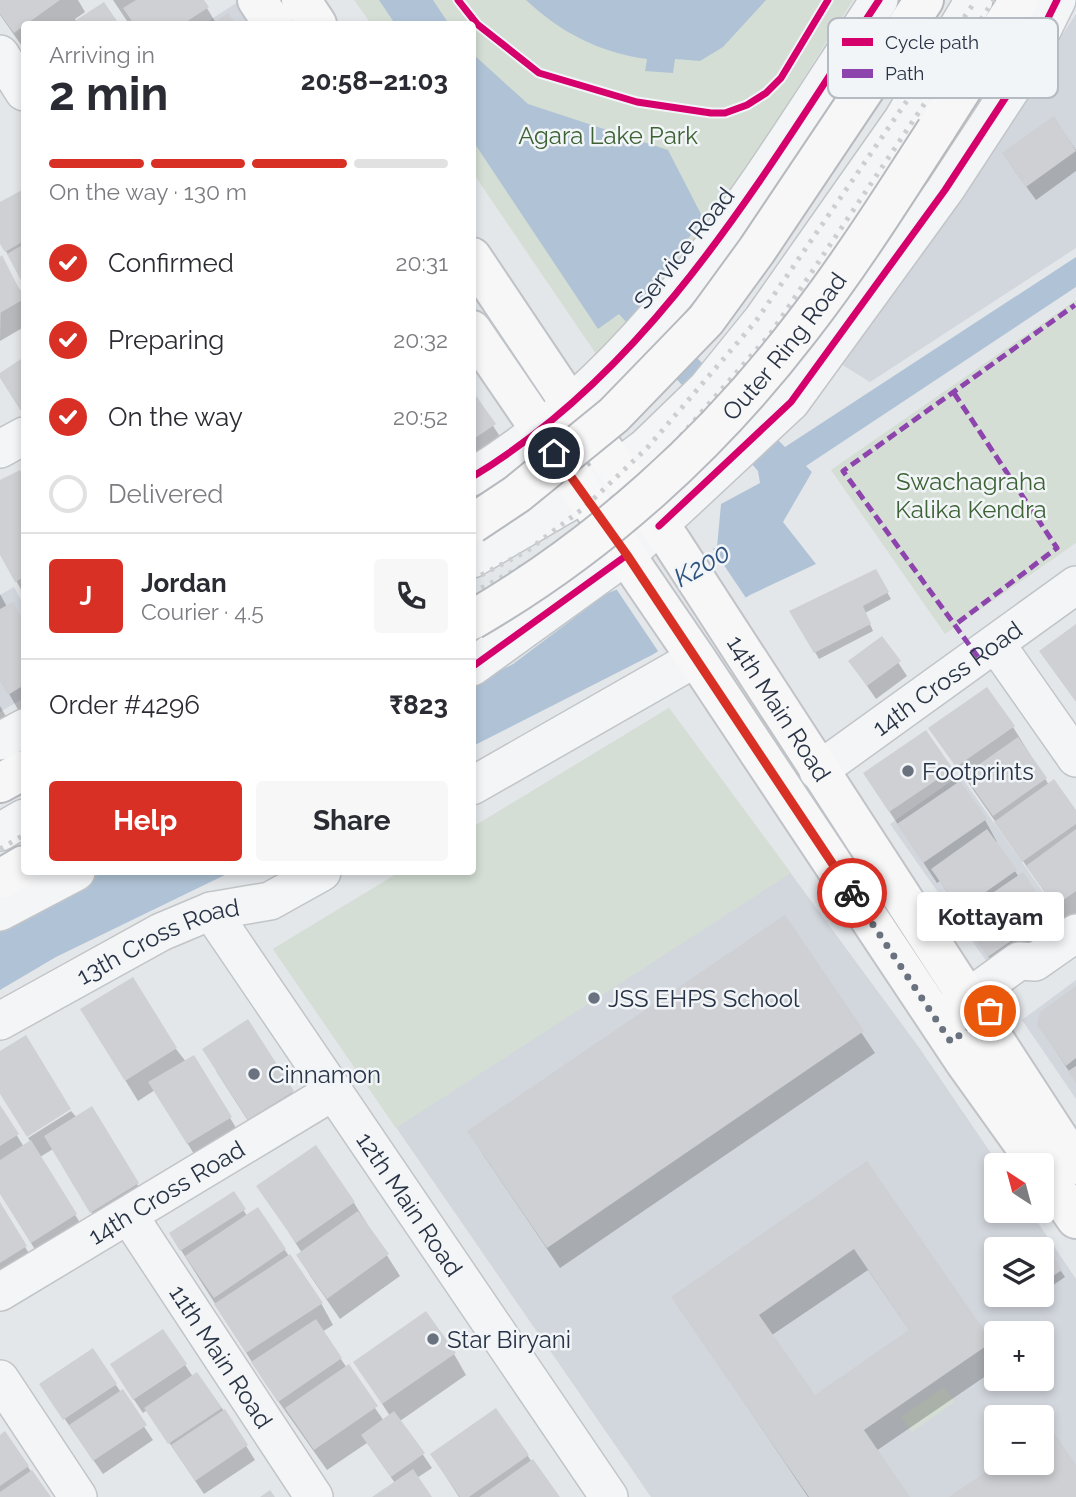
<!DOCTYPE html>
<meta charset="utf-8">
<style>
:root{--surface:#fff;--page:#f7f7f7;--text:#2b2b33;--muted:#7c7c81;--line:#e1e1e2;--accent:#d93025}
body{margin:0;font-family:Raleway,sans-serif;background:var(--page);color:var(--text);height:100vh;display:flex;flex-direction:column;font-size:26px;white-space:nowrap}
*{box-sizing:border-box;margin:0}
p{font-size:23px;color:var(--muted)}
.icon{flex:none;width:38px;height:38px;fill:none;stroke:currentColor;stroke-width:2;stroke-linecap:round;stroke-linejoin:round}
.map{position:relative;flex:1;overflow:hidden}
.panel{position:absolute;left:21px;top:21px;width:455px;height:854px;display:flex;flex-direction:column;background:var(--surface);border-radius:7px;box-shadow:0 4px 10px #0003}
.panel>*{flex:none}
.needle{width:46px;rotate:324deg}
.buttons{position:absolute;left:984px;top:1153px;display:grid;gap:14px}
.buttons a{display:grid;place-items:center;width:70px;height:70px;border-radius:7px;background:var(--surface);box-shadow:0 4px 10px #0003;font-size:35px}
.pin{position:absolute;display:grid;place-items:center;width:60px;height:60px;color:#fff;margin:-30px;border:4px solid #fff;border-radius:50%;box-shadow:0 2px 7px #0007}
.courier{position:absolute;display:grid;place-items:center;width:70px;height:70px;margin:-35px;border:5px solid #d93025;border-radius:50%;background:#fff;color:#222;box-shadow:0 2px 9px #0007}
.bubble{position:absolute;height:49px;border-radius:7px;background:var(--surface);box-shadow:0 4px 10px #0003;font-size:23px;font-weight:700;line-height:49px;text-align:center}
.summary em{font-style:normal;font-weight:700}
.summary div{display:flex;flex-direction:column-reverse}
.summary{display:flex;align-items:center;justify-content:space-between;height:119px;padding:0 28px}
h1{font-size:46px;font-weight:700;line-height:52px}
.bar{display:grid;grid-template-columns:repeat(4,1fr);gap:10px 7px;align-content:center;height:84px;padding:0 28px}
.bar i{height:9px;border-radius:5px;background:var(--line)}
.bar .active{background:var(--accent)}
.bar p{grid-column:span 4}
.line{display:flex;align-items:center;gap:18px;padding:0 28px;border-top:2px solid var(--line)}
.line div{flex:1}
.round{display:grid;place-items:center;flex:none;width:74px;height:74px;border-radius:7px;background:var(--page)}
ol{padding:0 28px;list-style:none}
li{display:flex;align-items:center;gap:21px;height:77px}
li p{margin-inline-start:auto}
li .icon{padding:7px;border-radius:50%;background:var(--accent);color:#fff;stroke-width:4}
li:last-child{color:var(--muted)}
li i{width:38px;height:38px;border:4px solid var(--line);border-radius:50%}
.action{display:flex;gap:14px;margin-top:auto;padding:14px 28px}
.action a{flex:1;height:80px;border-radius:7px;background:var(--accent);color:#fff;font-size:28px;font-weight:700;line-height:80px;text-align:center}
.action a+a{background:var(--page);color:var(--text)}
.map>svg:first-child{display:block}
.built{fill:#d2d6dd;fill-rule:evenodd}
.green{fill:#d4ded4}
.water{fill:#b0c3d6}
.pier{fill:#e4e7ea}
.shadow{fill:#0003;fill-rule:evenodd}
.building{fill:#ced0d3;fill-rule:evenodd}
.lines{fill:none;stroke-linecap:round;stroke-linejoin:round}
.minor-casing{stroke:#c2c5c8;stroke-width:40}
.major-casing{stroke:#c0c3c7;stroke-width:42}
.highway-casing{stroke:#b6babf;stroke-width:42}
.minor{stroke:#f3f5f6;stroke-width:37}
.major{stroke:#f7f7f8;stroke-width:38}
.highway{stroke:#f7f7f8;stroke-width:38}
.rail{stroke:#cdced1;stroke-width:5;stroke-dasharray:3.5 7;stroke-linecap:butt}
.highway-bridge-casing{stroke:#b6babf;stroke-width:42;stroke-linecap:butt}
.highway-bridge{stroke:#f7f7f8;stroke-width:38}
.quiet{stroke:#8e44ad;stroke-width:5;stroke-dasharray:10 5;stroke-linecap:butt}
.cycleway-casing{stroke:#f2f5f8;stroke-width:11}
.cycleway{stroke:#d6006c;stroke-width:7}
.done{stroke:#6a727f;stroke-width:7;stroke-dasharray:0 12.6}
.route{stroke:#d93025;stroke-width:9}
.poi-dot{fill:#6a727f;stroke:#f2f5f8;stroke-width:2.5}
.labels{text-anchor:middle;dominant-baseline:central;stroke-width:5;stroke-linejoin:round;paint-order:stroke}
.park-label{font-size:24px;fill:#3d6234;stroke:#f2f5f8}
.street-label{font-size:24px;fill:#283345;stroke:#f2f5f8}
.poi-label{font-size:24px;fill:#283345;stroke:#f2f5f8;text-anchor:start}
.water-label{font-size:26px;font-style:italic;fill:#2e527d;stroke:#f2f5f8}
.key{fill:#f2f5f8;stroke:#b5bbc2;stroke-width:2}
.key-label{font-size:19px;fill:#283345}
</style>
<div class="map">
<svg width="1076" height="1497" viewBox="0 0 1076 1497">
<rect width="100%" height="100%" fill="#e4e7ea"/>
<path class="built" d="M241 0 273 24H204Z
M1076 14V248L870 382 841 364Z
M14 587 24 606V698L0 712V595Z
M669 708 918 1046 999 1165 996 1166V1211H1030L1076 1279V1497H651L273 949 400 872H472L473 827ZM996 1250H1041V1295H996ZM996 1334H1041V1379H996ZM996 1418H1041V1463H996Z
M960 775 1058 913 987 962 890 824Z
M1076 980V1099L1022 1020Z"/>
<path class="green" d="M354 0H853L722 208 616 341 596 354 473 173 472 24H371Z
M1076 300V543L945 634 831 470Z
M669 708 791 873 396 1128 273 949 400 872H472L473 827Z
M944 1387 955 1402 912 1432 901 1417Z"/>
<path class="water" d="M379 0H433L449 24H395Z
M526 0H766L723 47 700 61 675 59 673 73 645 71 647 59C600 53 560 32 526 0Z
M473 54 528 104 668 150 703 218 653 288 639 299 785 447 1076 257V287L806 466 812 472 783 522 816 564 750 595 652 655 473 746V684L513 664 606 594 717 547 721 504 760 483 758 471 619 314 598 329 473 141Z
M103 872H231L56 957 0 990V925Z"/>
<path class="pier" d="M711 546 746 598 660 654 615 587Z"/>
<path class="shadow" d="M0 0H78L85 12 75 19 77 22 104 4 117 24H24V49L0 15Z
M113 0H202L216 23 228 16 234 24H135L133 22 129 24Z
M1053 118 1076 150V171L1036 200 1012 167Z
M24 191V282L0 241V204Z
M1 258 24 297V327L0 341Z
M24 359V415L0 375Z
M472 393 506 446 472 469Z
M19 472 24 482V595L0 551V482Z
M875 571 891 599 865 613 873 631 819 659 792 612Z
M0 594 7 607 12 604 24 626V720L0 678Z
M882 638 907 676 876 699 850 661Z
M0 706 21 743 0 755Z
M1013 727 1049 785 1076 813V921L1069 927 930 728Z
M952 770 985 820 997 842 995 843 1019 877 1022 874 1062 935 1002 978 940 881 937 883 873 787Z
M784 917 875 1053 560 1268 482 1153Z
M1076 988V1082L1039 1025Z
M95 1031 176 1049 230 1118 243 1139 200 1164 155 1090 138 1101Z
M216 1071 292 1092 304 1113 261 1141Z
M0 1108 24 1147 31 1142 28 1138 71 1111 137 1184 150 1205 104 1233 53 1149 40 1157 88 1236 44 1264 0 1193Z
M866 1164 990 1343 996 1353V1369L876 1451 908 1497H808L673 1297ZM868 1270 910 1331 815 1398 772 1335Z
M259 1186 354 1203 400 1276 340 1319 311 1277 298 1256 302 1253Z
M234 1194 247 1216 257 1209 321 1303 333 1325 322 1332 384 1421 390 1416 355 1362 454 1354 466 1375 400 1421 432 1468 417 1478 430 1497H375L395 1483 367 1443 327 1470 266 1384 179 1247Z
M0 1206 38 1268 0 1292Z
M1050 1255 1065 1277 1046 1290 1041 1283Z
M163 1331 193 1377 197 1374 224 1411 255 1460 204 1494 147 1410 143 1413 120 1379Z
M116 1385 153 1440 103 1474 50 1398Z
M496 1410 532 1462 557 1497H459L432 1455Z
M0 1437 28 1467 49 1497H0Z"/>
<path class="building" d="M0 0H60L14 33 0 14Z
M136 0H204L209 7 183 24H134L123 8Z
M104 2 119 24H70Z
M228 13 236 24H212Z
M1054 116 1076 151 1026 187 1002 153Z
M24 189V241L5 252 0 244V202Z
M24 244V286L7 254Z
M2 255 24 299 0 313V257Z
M24 357V416L0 378V373Z
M472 390 496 424 472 440Z
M20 470 24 479V577L15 582 0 555V480Z
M876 569 889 592 863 606 871 624 814 653 789 611Z
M13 602 24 622V685L8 695 0 681V609Z
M1076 624V702L1039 651Z
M882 636 901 661 867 686 848 661Z
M987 687 1015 726 956 767 928 728Z
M926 730 953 769 889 812 863 773Z
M1018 737 1047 778 993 816 964 775Z
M1054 779 1076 810V824L1022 862 994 822Z
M960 781 987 819 923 863 897 824Z
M987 829 1017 870 960 910 931 869Z
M1076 829V891L1055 906 1026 866Z
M1023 872 1051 913 988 957 959 916Z
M785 915 864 1031 547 1248 467 1131Z
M133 977 177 1048 125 1081 80 1009Z
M1076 986V1058L1066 1066 1037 1025 1040 1012Z
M248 1019 294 1091 248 1120 202 1049Z
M26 1035 71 1109 27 1137 0 1094V1051Z
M194 1055 232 1117 187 1144 148 1082Z
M1076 1066V1083L1068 1071Z
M0 1105 19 1134 0 1146Z
M92 1106 139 1183 90 1213 44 1136Z
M31 1140 77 1214 31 1243 0 1194V1160Z
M316 1145 355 1202 296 1243 256 1186Z
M867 1161 992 1342 864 1430 910 1497H809L671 1297ZM854 1249 909 1330 815 1395 759 1315Z
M234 1191 246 1209 180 1251 169 1233Z
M0 1202 27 1246 0 1263Z
M258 1207 286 1249 214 1298 185 1256Z
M358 1211 389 1254 327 1299 296 1255Z
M1051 1252 1062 1270 1041 1284V1259Z
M290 1254 323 1303 246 1353 214 1304Z
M426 1311 456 1353 382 1404 353 1362Z
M316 1319 342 1358 278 1402 251 1362Z
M163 1329 187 1364 133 1400 110 1364Z
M93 1348 117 1384 63 1420 39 1384Z
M349 1364 378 1406 314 1450 285 1408Z
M197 1372 222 1408 168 1444 144 1408Z
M123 1389 147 1425 93 1461 69 1425Z
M496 1408 529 1455 469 1497H460L430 1454Z
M225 1409 248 1445 195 1481 171 1445Z
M394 1411 425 1453 391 1477 361 1435Z
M1050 1427 1076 1465V1497H949L999 1463H1041V1434Z
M5 1431 29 1466 0 1486V1435Z
M533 1459 560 1497H479Z
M413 1469 432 1497H372Z
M32 1470 51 1497H0V1492Z
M270 1490 275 1497H260Z"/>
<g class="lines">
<g class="minor-casing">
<g id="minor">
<path d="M0 54 24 92"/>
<path d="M0 449 24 436"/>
<path d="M472 477C655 367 764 173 879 0"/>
<path d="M472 559 583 494 617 469 646 447 707 388 762 320 903 119 974 0"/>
<path d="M996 644 1076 758"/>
<path d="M472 667 627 555 791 402 945 190 1019 77 1057 0"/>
<path d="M0 741 24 728"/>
<path id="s1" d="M818 771 1076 585"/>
<path d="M472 786 696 658"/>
<path d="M0 832 24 818"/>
<path id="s2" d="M211 911 609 1497"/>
<path d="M0 912 76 872"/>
<path d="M943 1016 1019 961 1035 962 1076 933"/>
<path id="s3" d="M0 1021 161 932 211 911 270 901 322 872"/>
<path id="s4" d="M129 1216 314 1497"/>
<path id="s5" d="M0 1292 334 1091"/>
<path d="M0 1379 78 1497"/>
</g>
</g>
<g class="major-casing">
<g id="major">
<path d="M257 0 273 24"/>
<path d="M301 0 317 24"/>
<path id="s6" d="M472 257 571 405 671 541 1076 1165"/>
<path d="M472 330 696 658 964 1061 1039 1166"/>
<path d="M1041 1169 1076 1219"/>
</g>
</g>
<g class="highway-casing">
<path id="highway" d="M885 59 924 0
M936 130 1019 0
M0 783 24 770
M0 879 24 865"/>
</g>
<use href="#minor" class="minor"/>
<use href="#major" class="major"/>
<use href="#highway" class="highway"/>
<path class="rail" d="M472 580 527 551 585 507 648 447 756 321 976 0
M472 593 532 561 595 516 658 462 771 333 994 0
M0 849 24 835"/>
<g class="highway-bridge-casing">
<g id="highway-bridge">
<path d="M472 524 517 494 614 415 706 320 757 250 885 59"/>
<path id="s7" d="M472 620C600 546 712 444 801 328 850 265 893 197 936 130"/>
</g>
</g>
<use href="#highway-bridge" class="highway-bridge"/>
<path class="quiet" d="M954 393 1057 548 956 624
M978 657 843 471 1075 305"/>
<g class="cycleway-casing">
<path id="cycleway" d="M458 0 477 24 539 73 637 102 711 113H725L747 105 766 93 781 78 828 0
M472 477C655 367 764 173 879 0
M659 526 791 402 945 190 1019 77 1057 0
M472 667 627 555"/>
</g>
<use href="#cycleway" class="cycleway"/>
</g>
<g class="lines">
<path class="done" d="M852 893 951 1042 990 1011"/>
<path class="route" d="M554 453 627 555 852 893"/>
</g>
<g class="poi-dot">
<circle cx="908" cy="771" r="7"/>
<circle cx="594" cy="998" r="7"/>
<circle cx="254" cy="1074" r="7"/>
<circle cx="433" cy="1339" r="7"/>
</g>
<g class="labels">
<g class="park-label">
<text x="608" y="135">Agara Lake Park</text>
<text x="971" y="481">Swachagraha<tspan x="971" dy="28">Kalika Kendra</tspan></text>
</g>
<g class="street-label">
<text transform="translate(684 248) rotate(-52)">Service Road</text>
<text stroke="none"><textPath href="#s7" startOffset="418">Outer Ring Road</textPath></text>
<text stroke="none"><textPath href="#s1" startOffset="159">14th Cross Road</textPath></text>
<text stroke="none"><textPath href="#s6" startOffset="546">14th Main Road</textPath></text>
<text stroke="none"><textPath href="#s3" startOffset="178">13th Cross Road</textPath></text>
<text stroke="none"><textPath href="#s5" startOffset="194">14th Cross Road</textPath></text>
<text stroke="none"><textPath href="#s2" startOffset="354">12th Main Road</textPath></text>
<text stroke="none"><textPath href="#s4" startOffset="168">11th Main Road</textPath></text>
</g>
<g class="poi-label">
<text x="922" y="771">Footprints</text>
<text x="608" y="998">JSS EHPS School</text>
<text x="268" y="1074">Cinnamon</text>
<text x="447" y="1339">Star Biryani</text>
</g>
<g class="water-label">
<text transform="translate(702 565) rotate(-30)">K200</text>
</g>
</g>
<rect x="828" y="18" width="230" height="80" rx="10" class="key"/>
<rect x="842" y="38" width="31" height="8" fill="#d6006c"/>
<rect x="842" y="69" width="31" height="9" fill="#8e44ad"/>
<g class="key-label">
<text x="885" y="49">Cycle path</text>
<text x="885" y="80">Path</text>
</g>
</svg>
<div class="buttons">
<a><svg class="needle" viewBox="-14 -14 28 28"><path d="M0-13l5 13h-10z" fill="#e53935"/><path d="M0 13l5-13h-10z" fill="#7c7c81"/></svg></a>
<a><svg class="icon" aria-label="layers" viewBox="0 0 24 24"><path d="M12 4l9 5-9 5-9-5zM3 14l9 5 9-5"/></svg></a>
<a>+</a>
<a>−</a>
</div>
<div class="pin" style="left:990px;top:1011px;background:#ea580c"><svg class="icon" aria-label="bag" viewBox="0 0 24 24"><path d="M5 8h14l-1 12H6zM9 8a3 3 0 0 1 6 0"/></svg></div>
<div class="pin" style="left:554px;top:453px;background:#1f2937"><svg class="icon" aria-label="home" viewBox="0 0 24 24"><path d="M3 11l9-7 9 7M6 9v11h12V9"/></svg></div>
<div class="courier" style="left:852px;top:893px"><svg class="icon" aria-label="bike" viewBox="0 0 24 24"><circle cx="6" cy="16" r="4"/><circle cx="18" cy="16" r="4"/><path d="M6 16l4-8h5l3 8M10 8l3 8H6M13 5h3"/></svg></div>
<div class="bubble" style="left:917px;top:892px;width:147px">Kottayam</div>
<section class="panel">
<div class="summary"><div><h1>2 min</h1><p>Arriving in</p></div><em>20:58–21:03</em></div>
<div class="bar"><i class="active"></i><i class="active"></i><i class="active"></i><i></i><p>On the way · 130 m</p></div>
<ol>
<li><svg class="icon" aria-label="check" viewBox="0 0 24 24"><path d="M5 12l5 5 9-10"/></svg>Confirmed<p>20:31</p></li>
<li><svg class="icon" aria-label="check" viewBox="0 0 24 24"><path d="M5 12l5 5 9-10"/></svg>Preparing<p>20:32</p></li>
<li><svg class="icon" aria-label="check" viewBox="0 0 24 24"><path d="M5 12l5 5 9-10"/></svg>On the way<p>20:52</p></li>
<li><i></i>Delivered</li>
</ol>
<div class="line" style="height:126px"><b class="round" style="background:var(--accent);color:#fff">J</b><div><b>Jordan</b><p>Courier · 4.5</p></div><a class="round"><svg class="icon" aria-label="phone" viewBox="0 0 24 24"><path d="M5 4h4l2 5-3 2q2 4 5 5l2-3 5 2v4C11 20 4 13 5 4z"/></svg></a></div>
<div class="line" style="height:91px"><div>Order #4296</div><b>₹823</b></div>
<div class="action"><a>Help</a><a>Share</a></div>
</section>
</div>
